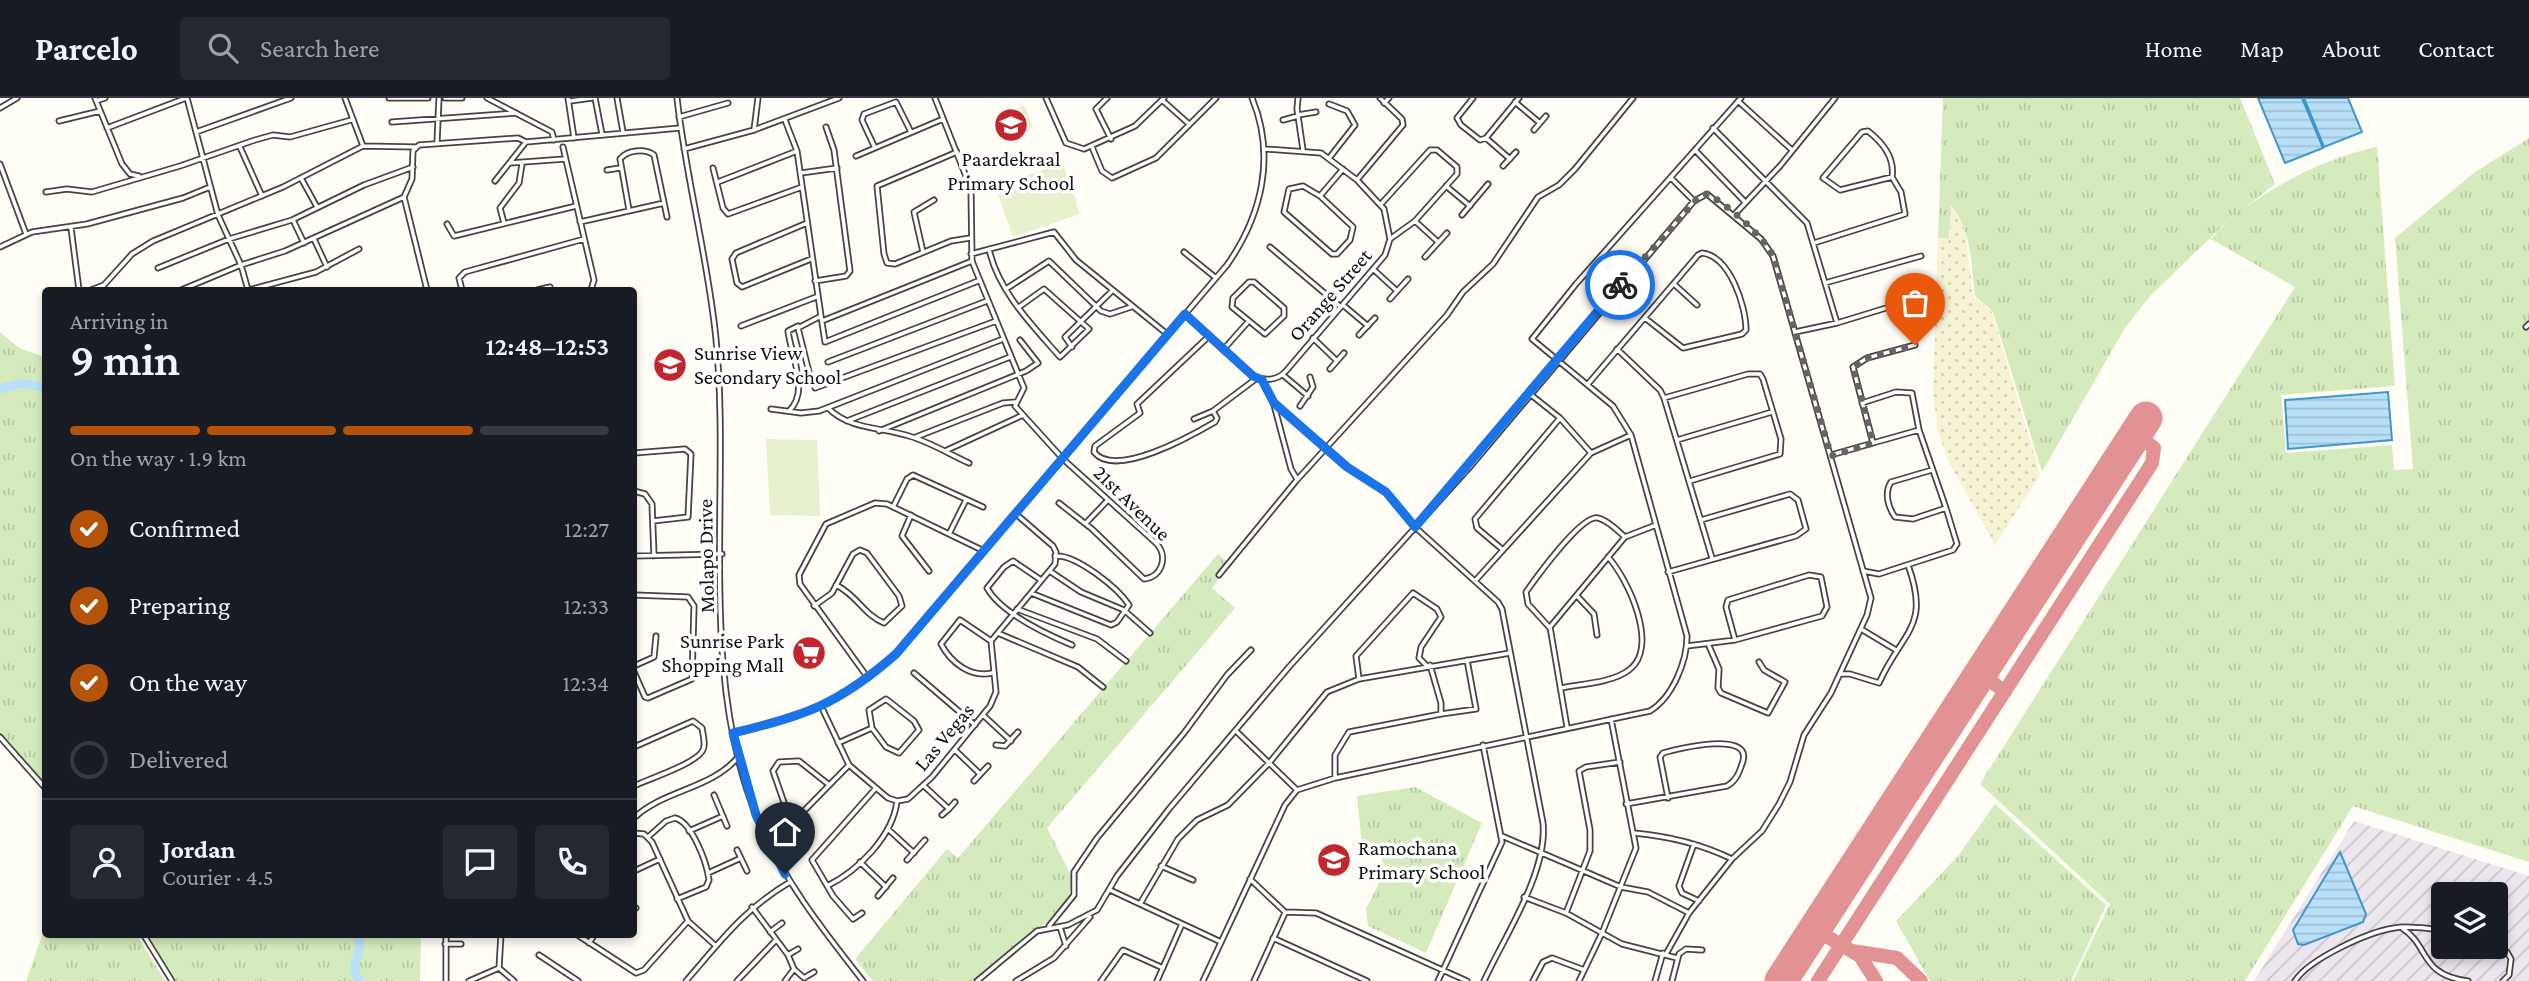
<!DOCTYPE html>
<meta charset="utf-8">
<style>
:root{--surface:#171b24;--page:#242831;--text:#f1f3f6;--muted:#9ea1a6;--line:#363941;--accent:#b45309}
body{margin:0;font-family:"Crimson Pro",serif;background:var(--page);color:var(--text);height:100vh;display:flex;flex-direction:column;font-size:26px;white-space:nowrap}
*{box-sizing:border-box;margin:0}
p{font-size:23px;color:var(--muted)}
.icon{flex:none;width:38px;height:38px;fill:none;stroke:currentColor;stroke-width:2;stroke-linecap:round;stroke-linejoin:round}
.map{position:relative;flex:1;overflow:hidden}
.sheet{position:absolute;left:42px;top:189px;width:595px;height:651px;display:flex;flex-direction:column;background:var(--surface);border-radius:7px;box-shadow:0 4px 10px #0003}
.sheet>*{flex:none}
.controls{position:absolute;left:2431px;top:784px;display:grid;gap:14px}
.controls a{display:grid;place-items:center;width:77px;height:77px;border-radius:7px;background:var(--surface);box-shadow:0 4px 10px #0003;font-size:35px}
.pin{position:absolute;display:grid;place-items:center;width:60px;height:60px;color:#fff;margin:-72px -30px;border-radius:50% 50% 50% 0;rotate:-45deg;box-shadow:0 0 7px #0007}
.pin .icon{rotate:45deg}
.courier{position:absolute;display:grid;place-items:center;width:70px;height:70px;margin:-35px;border:5px solid #1a73e8;border-radius:50%;background:#fff;color:#222;box-shadow:0 2px 9px #0007}
.summary em{font-style:normal;font-weight:600}
.summary div{display:flex;flex-direction:column-reverse}
.summary{display:flex;align-items:center;justify-content:space-between;height:119px;padding:0 28px}
h1{font-size:46px;font-weight:600;line-height:52px}
.bar{display:grid;grid-template-columns:repeat(4,1fr);gap:10px 7px;align-content:center;height:84px;padding:0 28px}
.bar i{height:9px;border-radius:5px;background:var(--line)}
.bar .active{background:var(--accent)}
.bar p{grid-column:span 4}
.line{display:flex;align-items:center;gap:18px;padding:0 28px;border-top:2px solid var(--line)}
.line div{flex:1}
.round{display:grid;place-items:center;flex:none;width:74px;height:74px;border-radius:7px;background:var(--page)}
ol{padding:0 28px;list-style:none}
li{display:flex;align-items:center;gap:21px;height:77px}
li p{margin-inline-start:auto}
li .icon{padding:7px;border-radius:50%;background:var(--accent);color:#fff;stroke-width:4}
li:last-child{color:var(--muted)}
li i{width:38px;height:38px;border:4px solid var(--line);border-radius:50%}
header{display:flex;align-items:center;gap:42px;box-sizing:border-box;height:98px;padding:0 35px;background:var(--surface);border-bottom:2px solid var(--line)}
header strong{font-size:33px}
nav{display:flex;gap:38px;margin-inline-start:auto;font-size:24px}
.search{width:490px;height:63px;background:var(--page);display:flex;align-items:center;gap:18px;box-sizing:border-box;padding:0 24px;border-radius:7px;color:var(--muted);font-size:26px}
.map>svg:first-child{display:block}
.industrial{fill:url(#industrial-furrows);fill-rule:evenodd}
.farmland{fill:url(#farmland-dots)}
.grass{fill:url(#grass-tufts)}
.pitch{fill:#e6f2cf}
.water{fill:url(#water-rules);stroke:#3f96cf;stroke-width:2}
.lines{fill:none;stroke-linecap:round;stroke-linejoin:round}
.river{stroke:#b9e0f7;stroke-width:9}
.taxiway{stroke:#e29292;stroke-width:14}
.runway{stroke:#e29292;stroke-width:33}
.minor-casing{stroke:#444;stroke-width:7}
.minor{stroke:#fff;stroke-width:3.5}
.done{stroke:#646461;stroke-width:7;stroke-dasharray:0 12.6}
.route{stroke:#1a73e8;stroke-width:9}
.labels{text-anchor:middle;dominant-baseline:central;stroke-width:7;stroke-linejoin:round;paint-order:stroke}
.poi-label{font-size:21px;fill:#111;stroke:#fff;text-anchor:start}
.street-label{font-size:21px;fill:#111;stroke:#fff}
</style>
<header>
<strong>Parcelo</strong>
<div class="search"><svg class="icon" aria-label="search" viewBox="0 0 24 24"><circle cx="10" cy="10" r="6"/><path d="M15 15l6 6"/></svg>Search here</div>
<nav><a>Home</a><a>Map</a><a>About</a><a>Contact</a></nav>
</header>
<div class="map">
<svg width="2529" height="883" viewBox="0 0 2529 883">
<defs>
<pattern id="industrial-furrows" width="10" height="10" patternUnits="userSpaceOnUse" patternTransform="scale(1.75)"><rect width="10" height="10" fill="#eee6ef"/><path d="M-1 1l2-2M0 10L10 0M9 11l2-2" fill="none" stroke="#cbc4cc"/></pattern>
<pattern id="farmland-dots" width="8" height="8" patternUnits="userSpaceOnUse" patternTransform="scale(1.75)"><rect width="8" height="8" fill="#f6f3d4"/><path d="M2 2h.1M6 6h.1" fill="none" stroke="#d2cfb5" stroke-width="1.8" stroke-linecap="round"/></pattern>
<pattern id="grass-tufts" width="24" height="20" patternUnits="userSpaceOnUse" patternTransform="scale(1.75)"><rect width="24" height="20" fill="#d5ebbd"/><path d="M3 7l-1-3M5 7V3M7 7l1-3M15 17l-1-3M17 17v-4M19 17l1-3" fill="none" stroke="#b6c8a1"/></pattern>
<pattern id="water-rules" width="6" height="5" patternUnits="userSpaceOnUse" patternTransform="scale(1.75)"><rect width="6" height="5" fill="#b9e0f7"/><path d="M0 2.5h6" fill="none" stroke="#9ebfd3"/></pattern>
</defs>
<rect width="100%" height="100%" fill="#fffdf5"/>
<path class="industrial" d="M2354 723 2529 778V883H2254ZM2443 796H2496V849H2443Z"/>
<path class="farmland" d="M1950 109 1960 121 1966 137 1973 198 1992 214 2040 377 1995 447 1949 364 1938 333 1933 296 1938 140H1950Z"/>
<path class="grass" d="M1943 0H2240L2275 86 2242 112C2282 83 2328 59 2377 49L2395 288 2281 297 2286 355 2392 347 2394 372 2413 371 2395 140 2475 74 2529 40V764L2353 708 2245 883H2073L2110 806 1980 686 2295 189 2211 141 2232 119 2151 197 2125 230 2042 374 1993 214 1975 198C1971 167 1972 132 1951 108L1949 140H1938Z
M0 234 19 250 45 259V688L0 636Z
M1218 456 1230 466 1212 490 1235 510 1047 730 1072 779 1069 800 1053 822 1032 832 974 883H873L855 861 947 751 958 760Z
M1415 689 1482 725 1426 855 1368 828 1366 811 1380 783 1389 779 1375 745 1362 746 1357 698Z
M1995 706 2106 807 2071 883H1930L1896 823 1958 758Z
M45 829 46 836 137 837 165 883H26Z
M145 837H421L420 883H173Z"/>
<path class="pitch" d="M1025 8 1033 30 1022 34 1013 12Z
M1063 65 1080 116 1013 139 995 88Z
M766 341 817 342 820 418 770 417Z"/>
<path class="water" d="M2258 0H2302L2323 50 2285 65Z
M2304 0H2348L2362 34 2324 49Z
M2388 294 2392 342 2288 351 2285 302Z
M2340 754 2366 816 2363 824 2304 847 2298 846 2293 832Z"/>
<g class="lines">
<path class="river" d="M0 291 21 285 46 290
M357 836 360 848C357 863 350 868 359 883"/>
<path class="taxiway" d="M1980 575 2005 594
M1816 832 1860 858 1876 883
M1852 853 1897 860 1921 883
M1818 883 2152 365 2154 350 2140 339 2132 341"/>
<path class="runway" d="M1781 883 2146 320"/>
<g class="minor-casing">
<path id="minor" d="M95 0 122 66 130 76 139 78
M187 0 218 117 241 167 248 192
M345 0 363 48
M389 0H428
M445 0H462
M487 0 552 34 554 42
M568 0 574 40
M595 0 602 36
M617 0 623 34
M677 0C686 81 708 160 716 241 731 393 697 575 757 719 782 780 822 831 863 883
M935 0 971 91 972 163 1024 290 1015 308 1063 361 1157 446C1168 459 1162 479 1144 481L1092 431 1059 405
M1046 0 1066 45 1084 51 1135 28 1164 0
M1107 0 1096 11 1111 41
M1298 0 1297 11 1303 52
M1473 0 1457 20 1461 27 1480 42 1486 40 1519 0
M1162 2 1189 26
M96 3 105 0
M570 3 592 0
M1738 3 1792 52
M1515 4 1540 25
M1384 5 1389 0
M1329 6 1347 13 1355 27 1330 59
M0 10 17 0
M1298 17 1316 14
M679 19 728 5
M785 22 797 53 821 218 798 230 809 274
M1283 22 1298 18
M59 23 100 13
M392 24 516 15
M107 30 186 0
M1713 30 1807 125 1837 225
M754 32 758 0
M1534 32 1546 18
M196 34 291 0
M1486 40 1510 61
M437 44 439 0
M240 49 262 98
M563 49 594 182 591 192
M1092 49 1102 73 1112 80 1156 60 1216 0
M875 50 862 22 864 16 896 4 911 34
M684 51 754 32 839 0
M1695 52 1745 104
M957 54 877 88 884 156 887 165 895 166 951 143 970 140
M856 58 943 21
M510 65 565 61
M0 66 26 136
M1503 68 1516 54
M713 70 723 110 728 116 802 89
M607 72 620 70
M801 75 837 70
M301 80 317 109
M1671 80 1694 103
M1357 82 1403 27 1402 21 1380 0
M495 83 526 44
M718 84 797 53
M1303 88 1320 98 1353 129 1350 142 1337 156H1332L1284 114 1289 91Z
M1446 88 1470 108
M46 94 67 91 92 94 180 68 255 42 273 37 290 39 351 22
M1320 98 1343 71
M404 99 427 192
M1382 105 1430 52H1437L1457 69V76L1415 123 1390 141
M629 112 620 61C627 52 645 50 654 57L667 119
M1462 117 1488 86
M1734 117 1780 68 1835 0
M293 122 304 145
M1415 123 1438 144
M580 124 664 105
M504 125 500 110 519 85 522 66
M807 125 736 155 732 161 737 185 742 189 811 161
M447 126 454 138 576 108
M71 130 79 192
M314 141 327 169
M1814 145 1905 116 1901 94 1892 79 1840 92 1823 80 1862 34 1868 33C1882 44 1895 60 1892 79
M0 149 32 134 87 126 183 100 210 89
M1270 149 1341 209
M989 151C998 193 1032 227 1060 259L1089 231 1044 191 1019 209
M923 154 914 114 934 102
M1184 154 1216 180
M971 156 1054 134 1076 162 1167 236
M1425 159 1447 135
M158 170 229 141 292 122 364 87 413 69
M1373 171 1397 193
M815 183 846 178 850 173 834 52 826 29
M1249 184H1254L1284 210V218L1265 236 1232 209 1233 200Z
M1825 185 1921 158
M1675 187 1697 207
M1006 191 1049 163 1101 213 1110 216 1131 209
M91 192 104 187 132 156 153 143 283 89 363 48 416 49
M181 192 241 167 285 153 404 99 412 81 413 53 419 47 518 40 526 44 680 30
M249 192 316 174 359 151
M462 192 459 180 465 174 584 141
M537 192 550 189
M1390 201 1408 181
M1343 207 1368 228
M1185 216 1253 278C1265 283 1277 283 1286 273L1385 157 1390 141 1384 111 1357 82 1321 55 1265 51
M821 218 825 244 978 183
M822 223 972 163
M741 228 816 199
M2526 229 2529 226
M1795 234 1837 225 1922 199
M1359 237 1375 220
M1208 239 1137 306 1140 315 1095 348 1094 354C1115 381 1191 338 1215 324L1217 320 1213 313
M1313 240 1337 263
M1072 249 1065 239 1112 193
M1617 251 1660 292 1664 300 1712 460
M1223 252 1247 225
M828 264 987 203
M1330 271 1344 255
M1283 277 1308 298
M1262 282 1274 305 1347 369 1386 394 1415 429 1498 504 1502 511 1543 725C1548 774 1504 839 1484 883
M1588 286 1698 157 1702 155C1730 158 1746 208 1746 232L1742 236 1683 250 1645 220
M815 290 996 223
M1530 296 1560 320 1591 355
M1664 300 1748 276H1760L1763 281 1781 341 1780 356 1690 383
M1862 305 1896 294 1912 295 1919 332 1946 410
M1274 307 1291 371 1297 381
M1300 308 1313 289 1310 279
M828 310C850 332 881 329 909 338 930 344 949 356 969 365
M771 311 801 315 819 313 1003 241
M789 313C810 293 791 258 788 233L798 228
M1194 321 1213 313 1257 280
M847 323 1010 259
M879 333 1026 273 1038 265 1020 242
M916 339 1003 305 1016 304
M1677 342 1772 314
M1873 345 1919 332
M945 353 1023 317
M634 355 685 351 691 356 688 419 653 423
M1831 357 1873 345 1853 269 1867 260 1915 247
M634 393 645 396 652 406 654 458
M893 409 907 381 913 377 983 409
M911 417 902 438 929 473
M1086 425 1107 403
M950 434 966 402
M1503 452 1477 430 1475 421 1560 320
M634 458 722 456
M1863 473 1879 476 1953 452 1957 446 1946 410 1913 421 1895 419C1888 409 1884 395 1891 384L1932 372
M1051 474 1081 494 1124 512 1150 535
M1668 474 1796 438 1806 431 1798 402 1790 396 1701 422
M1219 477 1296 383 1447 217 1463 194 1493 166 1538 99 1559 87 1575 71 1633 0
M1041 482 1013 463 1004 469 987 490C1001 515 1046 536 1072 547
M1475 483 1591 355 1631 337
M1031 495 1111 527 1117 524 1129 507C1118 490 1076 456 1055 458
M634 497 688 499 694 508 692 581 648 600 645 599 634 574
M1578 499 1594 516 1597 537
M814 508 832 495 853 456 860 452 867 455 899 498 902 508 884 525C864 517 857 497 836 487
M1017 511 1097 541 1126 563
M1549 529 1528 506 1526 494C1536 480 1582 416 1598 420 1608 422 1618 433 1625 439
M1861 531 1896 552
M1000 536 1078 569 1103 589
M991 543 960 522 941 546C951 565 971 580 992 575
M1687 548 1735 542 1822 518 1827 509 1821 479 1809 477 1728 502 1726 509 1735 542
M1709 548 1719 571 1718 590 1721 595 1768 615 1785 584 1764 572 1759 564
M634 568 654 559 656 538
M914 575 975 627
M1840 576H1850L1879 585C1902 533 1931 530 1908 467
M868 580 800 486 799 477 826 426 875 405 887 406 984 453
M1359 581 1356 558 1413 495 1437 511 1441 519 1421 549 1419 560 1427 568
M1561 590C1580 586 1612 585 1629 572 1660 549 1628 481 1608 459
M822 610 849 667 888 700 897 703 908 701 932 679 990 608 996 594 991 543 1055 466 1056 454 1053 448 1016 416
M1441 616 1476 611 1467 562
M983 617 1011 643
M1611 621 1636 750 1602 835 1622 846 1677 860
M1567 629 1550 529 1625 439 1656 427
M1237 634 1297 692
M733 635C805 619 840 606 896 556L1227 167C1262 117 1276 58 1252 0
M0 639 46 691
M838 645 872 630 886 649 899 655 919 632 914 623 886 601 869 612 872 630
M996 647 1005 648 1018 634
M634 649 693 623 702 630C703 637 706 646 703 652 696 666 648 681 634 688
M955 652 980 676
M1335 680V657L1349 634 1441 616V605L1430 567
M974 683 988 668
M828 686 799 663 779 664 773 673 788 716 796 721 849 667
M923 687 949 711 942 717
M714 697 727 728
M1626 706 1727 688C1736 683 1739 675 1742 666 1756 631 1676 651 1663 655L1660 659 1668 700
M949 711 955 704
M634 720C663 692 712 691 738 659
M889 732 914 755
M689 733 723 718
M634 735 644 736 652 744 688 823 716 848
M1634 735C1668 738 1701 746 1732 761
M1502 738 1621 789 1648 794 1689 815
M648 739 666 723 675 720C692 724 707 765 709 782L706 789 677 801
M1694 746 1679 788 1682 795 1699 803
M737 752 747 773
M907 762 925 742
M860 764 886 789
M1161 768 1193 782
M634 773 660 761
M708 775 741 760
M1250 781 1285 814 1316 815 1467 883
M827 788C858 773 893 738 897 703
M1110 792 1221 844
M878 798 893 780
M1524 799 1566 815 1602 835 1579 883
M1140 806 1178 741 1197 722 1228 707 1270 664 1327 594 1359 581 1510 555
M752 809 788 857 794 871 804 880 814 874
M634 811 636 810
M862 815 853 821 833 798 812 762 875 691
M1566 815 1590 753V732L1579 673 1586 669 1620 664
M1049 828 1074 797V774L1097 740 1184 635 1227 577 1251 552
M1060 829 1066 848
M2402 830C2430 848 2419 877 2468 883
M770 834 782 825
M143 836 172 883
M501 836 499 870 514 883
M576 836 636 875 644 872 688 823
M1273 840 1367 883
M589 845 595 836
M445 846H461
M2496 848 2507 854 2511 861 2509 877 2503 883
M539 857 578 883
M788 857 798 851
M446 883V836
M469 883 499 870
M686 883C720 844 744 811 790 784
M737 883 776 842
M785 883 794 871
M977 883 1037 833 1068 827 1097 812 1117 778 1169 711 1288 570 1469 370 1694 103 1707 96 1761 141 1773 158 1871 500 1867 517 1831 595 1804 637 1790 684 1779 706 1762 733 1732 761 1689 815 1666 856
M1016 883 1054 860 1090 819
M1101 883 1123 852 1163 870
M1157 883 1182 826
M1203 883 1285 707 1297 692 1335 680 1650 613C1673 599 1687 563 1687 538L1631 337 1613 308 1532 241 1576 186 1741 0
M1254 883 1285 815
M1438 883 1502 744 1483 647
M1533 883 1543 864 1552 860 1584 872
M1655 883 1663 855
M1672 883 1679 856 1686 851 1702 852
M2295 883C2309 861 2368 834 2394 830 2409 827 2427 831 2443 832"/>
</g>
<use href="#minor" class="minor"/>
</g>
<g class="lines">
<path class="done" d="M1620 187 1699 99 1707 96C1726 105 1764 139 1773 158L1831 358 1873 345 1853 269 1867 260 1915 247"/>
<path class="route" d="M785 776 756 717 733 635C805 618 839 606 896 556L1185 216 1253 278 1262 282 1274 305 1347 369 1386 394 1415 429 1620 187"/>
</g>
<defs>
<g id="school-disc" transform="scale(1.75)"><circle r="9.5" fill="#c4262e" stroke="#fff"/><path d="M0-5L7-2L0 1L-7-2ZM-4 1L0 2.5L4 1V4Q0 6-4 4Z" fill="#fff"/></g>
<g id="supermarket-disc" transform="scale(1.75)"><circle r="9.5" fill="#c4262e" stroke="#fff"/><path d="M-6-5.5h2.5l.6 2H6L4.5 2H-2.5L-4.4-4H-6ZM-1.5 3.2a1.3 1.3 0 1 0 .1 0ZM3 3.2a1.3 1.3 0 1 0 .1 0Z" fill="#fff"/></g>
</defs>
<g fill-rule="evenodd">
<use href="#school-disc" x="1011" y="27"/>
<use href="#school-disc" x="670" y="267"/>
<use href="#supermarket-disc" x="809" y="555"/>
<use href="#school-disc" x="1334" y="762"/>
</g>
<g class="labels">
<g class="poi-label">
<text x="1011" y="61" text-anchor="middle">Paardekraal<tspan x="1011" dy="24">Primary School</tspan></text>
<text x="694" y="255">Sunrise View<tspan x="694" dy="24">Secondary School</tspan></text>
<text x="784" y="543" text-anchor="end">Sunrise Park<tspan x="784" dy="24">Shopping Mall</tspan></text>
<text x="1358" y="750">Ramochana<tspan x="1358" dy="24">Primary School</tspan></text>
</g>
<g class="street-label">
<text transform="translate(1330 197) rotate(-49)">Orange Street</text>
<text transform="translate(1132 405) rotate(44)">21st Avenue</text>
<text transform="translate(706 458) rotate(-91)">Molapo Drive</text>
<text transform="translate(944 639) rotate(-50)">Las Vegas</text>
</g>
</g>
</svg>
<div class="controls">
<a><svg class="icon" aria-label="layers" viewBox="0 0 24 24"><path d="M12 4l9 5-9 5-9-5zM3 14l9 5 9-5"/></svg></a>
</div>
<div class="pin" style="left:1915px;top:247px;background:#ea580c"><svg class="icon" aria-label="bag" viewBox="0 0 24 24"><path d="M5 8h14l-1 12H6zM9 8a3 3 0 0 1 6 0"/></svg></div>
<div class="pin" style="left:785px;top:776px;background:#1f2937"><svg class="icon" aria-label="home" viewBox="0 0 24 24"><path d="M3 11l9-7 9 7M6 9v11h12V9"/></svg></div>
<div class="courier" style="left:1620px;top:187px"><svg class="icon" aria-label="bike" viewBox="0 0 24 24"><circle cx="6" cy="16" r="4"/><circle cx="18" cy="16" r="4"/><path d="M6 16l4-8h5l3 8M10 8l3 8H6M13 5h3"/></svg></div>
<section class="sheet">
<div class="summary"><div><h1>9 min</h1><p>Arriving in</p></div><em>12:48–12:53</em></div>
<div class="bar"><i class="active"></i><i class="active"></i><i class="active"></i><i></i><p>On the way · 1.9 km</p></div>
<ol>
<li><svg class="icon" aria-label="check" viewBox="0 0 24 24"><path d="M5 12l5 5 9-10"/></svg>Confirmed<p>12:27</p></li>
<li><svg class="icon" aria-label="check" viewBox="0 0 24 24"><path d="M5 12l5 5 9-10"/></svg>Preparing<p>12:33</p></li>
<li><svg class="icon" aria-label="check" viewBox="0 0 24 24"><path d="M5 12l5 5 9-10"/></svg>On the way<p>12:34</p></li>
<li><i></i>Delivered</li>
</ol>
<div class="line" style="height:126px"><a class="round"><svg class="icon" aria-label="person" viewBox="0 0 24 24"><circle cx="12" cy="8" r="4"/><path d="M4 21q1-7 8-7t8 7"/></svg></a><div><b>Jordan</b><p>Courier · 4.5</p></div><a class="round"><svg class="icon" aria-label="chat" viewBox="0 0 24 24"><path d="M4 5h16v11H9l-5 4z"/></svg></a><a class="round"><svg class="icon" aria-label="phone" viewBox="0 0 24 24"><path d="M5 4h4l2 5-3 2q2 4 5 5l2-3 5 2v4C11 20 4 13 5 4z"/></svg></a></div>
</section>
</div>
